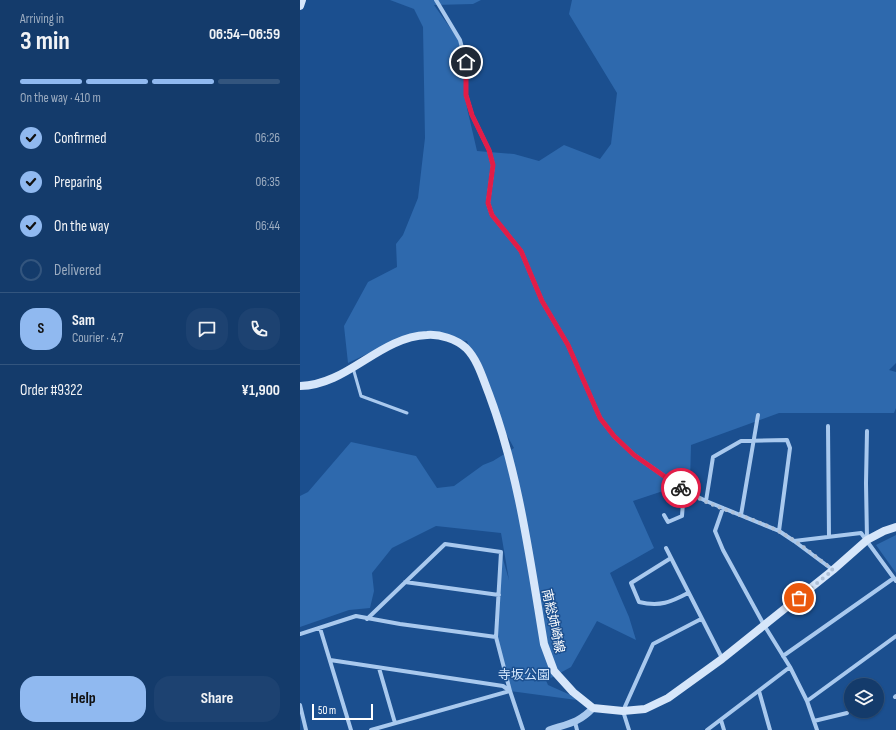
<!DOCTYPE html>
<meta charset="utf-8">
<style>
:root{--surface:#143b6b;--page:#1d4271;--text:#f1f3f6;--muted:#9dadc1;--line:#33557e;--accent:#90b9f0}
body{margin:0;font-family:"Sofia Sans Condensed","Noto Sans JP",sans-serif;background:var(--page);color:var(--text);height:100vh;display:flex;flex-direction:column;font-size:15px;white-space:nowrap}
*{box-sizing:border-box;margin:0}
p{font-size:13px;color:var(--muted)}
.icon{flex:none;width:22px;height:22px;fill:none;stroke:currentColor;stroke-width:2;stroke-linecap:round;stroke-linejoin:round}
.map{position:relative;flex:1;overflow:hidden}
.details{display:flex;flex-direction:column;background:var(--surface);width:300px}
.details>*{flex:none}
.controls{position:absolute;left:544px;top:678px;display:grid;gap:8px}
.controls a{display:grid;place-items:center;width:40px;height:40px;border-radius:50%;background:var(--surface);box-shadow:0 1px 3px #0004,0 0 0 1px var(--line);font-size:20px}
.scale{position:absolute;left:12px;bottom:10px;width:61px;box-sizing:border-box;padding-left:4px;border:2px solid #fff;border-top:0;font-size:11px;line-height:14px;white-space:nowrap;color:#fff;-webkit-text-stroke:3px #1b4f8f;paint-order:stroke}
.pin{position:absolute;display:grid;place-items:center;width:34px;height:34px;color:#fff;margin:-17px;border:2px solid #fff;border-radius:50%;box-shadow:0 1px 4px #0007}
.courier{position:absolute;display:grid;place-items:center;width:40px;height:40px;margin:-20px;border:3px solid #e11d48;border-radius:50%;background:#fff;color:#222;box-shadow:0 1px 5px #0007}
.summary em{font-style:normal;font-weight:700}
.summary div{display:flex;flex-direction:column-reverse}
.summary{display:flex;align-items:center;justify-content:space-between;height:68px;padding:0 20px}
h1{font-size:26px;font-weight:700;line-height:30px}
.bar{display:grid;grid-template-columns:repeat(4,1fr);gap:6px 4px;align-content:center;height:48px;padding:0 20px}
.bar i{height:5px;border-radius:3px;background:var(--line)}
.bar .on{background:var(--accent)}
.bar p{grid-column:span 4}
.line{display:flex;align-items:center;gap:10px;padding:0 20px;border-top:1px solid var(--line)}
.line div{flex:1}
.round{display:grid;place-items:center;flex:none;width:42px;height:42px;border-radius:16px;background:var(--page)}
ol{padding:0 20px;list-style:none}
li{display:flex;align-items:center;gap:12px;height:44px}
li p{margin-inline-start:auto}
li .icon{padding:4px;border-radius:50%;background:var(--accent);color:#111;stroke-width:4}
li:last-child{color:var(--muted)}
li i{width:22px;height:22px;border:2px solid var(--line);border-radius:50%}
.cta{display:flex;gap:8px;margin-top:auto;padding:8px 20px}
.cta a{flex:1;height:46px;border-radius:16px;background:var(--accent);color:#111;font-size:16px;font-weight:700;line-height:46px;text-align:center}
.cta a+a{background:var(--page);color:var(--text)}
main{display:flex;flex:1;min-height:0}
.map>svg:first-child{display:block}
.green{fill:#2e69ad}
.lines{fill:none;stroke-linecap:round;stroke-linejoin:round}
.service{stroke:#a9c9ee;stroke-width:3}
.minor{stroke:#a9c9ee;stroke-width:4}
.tertiary{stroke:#a9c9ee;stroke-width:7}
.secondary{stroke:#d6e6fa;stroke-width:8}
.done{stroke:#afc1d8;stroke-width:4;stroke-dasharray:0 7.2}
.route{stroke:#e11d48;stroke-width:5}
.labels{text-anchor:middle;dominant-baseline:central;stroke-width:3;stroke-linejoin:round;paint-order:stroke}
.street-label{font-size:13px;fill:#fff;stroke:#1b4f8f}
.park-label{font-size:13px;fill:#cfe3fa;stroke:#1b4f8f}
</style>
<main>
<section class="details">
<div class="summary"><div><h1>3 min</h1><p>Arriving in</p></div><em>06:54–06:59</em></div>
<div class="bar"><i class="on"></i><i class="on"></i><i class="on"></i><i></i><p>On the way · 410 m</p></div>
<ol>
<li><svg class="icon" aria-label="check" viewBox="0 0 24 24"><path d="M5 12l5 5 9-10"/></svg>Confirmed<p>06:26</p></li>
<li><svg class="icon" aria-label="check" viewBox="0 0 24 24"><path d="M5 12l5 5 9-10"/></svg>Preparing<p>06:35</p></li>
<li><svg class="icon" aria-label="check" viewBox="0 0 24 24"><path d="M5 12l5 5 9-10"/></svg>On the way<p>06:44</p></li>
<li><i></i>Delivered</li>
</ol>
<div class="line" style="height:72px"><b class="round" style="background:var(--accent);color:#111">S</b><div><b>Sam</b><p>Courier · 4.7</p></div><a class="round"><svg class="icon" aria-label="chat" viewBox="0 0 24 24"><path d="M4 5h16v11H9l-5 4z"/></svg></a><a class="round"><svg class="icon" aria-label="phone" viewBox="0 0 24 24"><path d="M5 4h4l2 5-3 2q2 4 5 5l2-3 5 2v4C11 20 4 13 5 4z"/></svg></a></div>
<div class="line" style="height:52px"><div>Order #9322</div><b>¥1,900</b></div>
<div class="cta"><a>Help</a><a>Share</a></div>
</section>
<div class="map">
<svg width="596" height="730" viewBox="0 0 596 730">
<rect width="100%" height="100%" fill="#1b4f8f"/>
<path class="green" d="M90 0H181L173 4 134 5 163 46 167 108 177 151 214 154 239 161 264 145 300 159 311 144 317 93 269 14 272 0H596V363L589 370 596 372V408L594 413H479L391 445 390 482 333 501 354 548 310 573 329 617 336 640 297 621 271 667 249 679 241 669 248 685 284 701 210 691 196 637 201 552 209 580 201 533 136 526 92 548 72 573 74 591 70 608 49 610 0 627V496L8 492 51 442 116 456 137 488 154 486 183 465 193 461 214 448 198 419 167 341 107 335 48 363 44 326 68 282 97 267 96 244 103 235 118 198 125 138 123 27 114 9Z
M596 535V573L576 545Z"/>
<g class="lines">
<path class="service" d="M53 368 61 396 107 413"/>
<path class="minor" d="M136 0 160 40 166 63V95L172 115 189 150 193 165 188 203 192 215 221 251 242 301 268 345 300 418 314 436 334 455 384 490 406 501 479 531 494 541 533 570
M528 426 529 537
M406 501 413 457 441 441 487 440 490 448 479 531
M423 508 415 531 423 550 464 625 490 667 507 701 517 730
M364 515 368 522 382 516 384 490
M441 515 458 415
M567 539 566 483 567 431
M494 541 561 533 596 581
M366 548 422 658
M371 558 331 583 339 602C360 607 371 602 388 593
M105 582 199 595
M67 619 145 544 201 552 196 637 210 691 223 730
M20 628 51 730
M0 634 56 616 100 624 196 637
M483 656 594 578
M30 660 203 686 210 691
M79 668 95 723
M459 691 470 730
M595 697 596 696
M507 701 596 636
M0 705 6 730
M421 720 424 730
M514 721 547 713
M275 722 277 730
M71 730 210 691
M329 730 323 711 353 644 401 619
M407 730 490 667"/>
<path class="tertiary" d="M249 730C267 724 279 723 293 708"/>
<path class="secondary" d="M0 6 2 0
M0 386C48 385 79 337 127 335 140 334 156 339 166 348 178 360 183 379 189 394 219 474 230 560 244 644L254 671 273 692 293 708 323 711 345 709 368 698 422 659 533 570 567 540 584 531 596 527"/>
</g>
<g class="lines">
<path class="done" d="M381 488C410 508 447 515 478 531 498 541 516 557 533 570L499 598"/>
<path class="route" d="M166 62V95L172 115 189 150 193 165 188 203 192 215 221 251 242 301 268 345 300 418 314 436 334 455 381 488"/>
</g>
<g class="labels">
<g class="street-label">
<text transform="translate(253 621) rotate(78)">南総姉崎線</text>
</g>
<g class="park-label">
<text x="224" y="675">寺坂公園</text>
</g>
</g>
</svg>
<div class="controls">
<a><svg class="icon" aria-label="layers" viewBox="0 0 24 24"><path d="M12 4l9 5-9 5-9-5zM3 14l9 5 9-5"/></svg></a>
</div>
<div class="scale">50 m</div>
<div class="pin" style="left:499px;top:598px;background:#ea580c"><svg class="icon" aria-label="bag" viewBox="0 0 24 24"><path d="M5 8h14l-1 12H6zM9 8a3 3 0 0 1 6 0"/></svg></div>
<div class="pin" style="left:166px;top:62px;background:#1f2937"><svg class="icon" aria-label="home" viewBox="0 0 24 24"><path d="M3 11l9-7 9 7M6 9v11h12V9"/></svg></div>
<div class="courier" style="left:381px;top:488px"><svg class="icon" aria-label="bike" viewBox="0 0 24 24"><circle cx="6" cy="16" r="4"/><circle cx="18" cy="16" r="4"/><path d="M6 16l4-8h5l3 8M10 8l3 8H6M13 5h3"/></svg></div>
</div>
</main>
